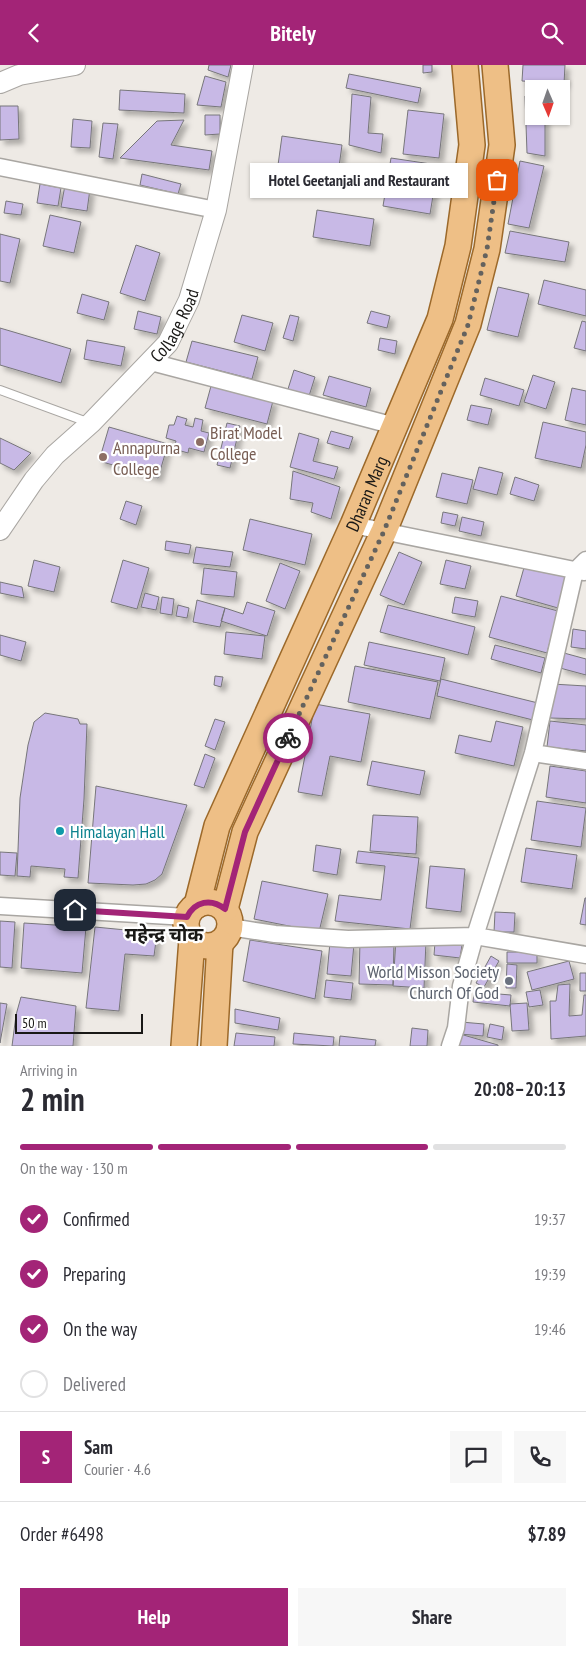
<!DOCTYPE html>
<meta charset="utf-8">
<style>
:root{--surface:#fff;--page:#f7f7f7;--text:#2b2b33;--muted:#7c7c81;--line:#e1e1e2;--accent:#a32477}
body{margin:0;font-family:"PT Sans Narrow","Noto Sans Devanagari",sans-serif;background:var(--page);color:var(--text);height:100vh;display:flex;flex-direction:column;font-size:19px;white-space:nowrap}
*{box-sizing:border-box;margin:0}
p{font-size:16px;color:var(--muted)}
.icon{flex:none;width:28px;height:28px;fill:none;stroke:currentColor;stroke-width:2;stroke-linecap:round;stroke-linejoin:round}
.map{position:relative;height:981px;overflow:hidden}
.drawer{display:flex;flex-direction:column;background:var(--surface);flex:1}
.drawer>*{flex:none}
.needle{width:32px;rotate:178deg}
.buttons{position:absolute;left:525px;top:15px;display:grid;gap:10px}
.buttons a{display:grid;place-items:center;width:45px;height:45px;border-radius:0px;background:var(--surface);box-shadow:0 1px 4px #0004;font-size:25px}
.scale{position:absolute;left:15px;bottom:12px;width:128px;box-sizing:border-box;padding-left:5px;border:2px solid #191816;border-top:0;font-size:14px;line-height:18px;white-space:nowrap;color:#191816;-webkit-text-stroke:4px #fff;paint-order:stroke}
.pin{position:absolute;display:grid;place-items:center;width:42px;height:42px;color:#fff;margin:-21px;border-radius:10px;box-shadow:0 2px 8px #0006}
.courier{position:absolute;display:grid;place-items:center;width:50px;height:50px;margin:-25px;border:4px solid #a32477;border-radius:50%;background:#fff;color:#222;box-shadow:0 1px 6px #0007}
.bubble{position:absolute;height:35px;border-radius:0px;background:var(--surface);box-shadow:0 1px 4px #0004;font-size:16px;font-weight:800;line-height:35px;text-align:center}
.overview em{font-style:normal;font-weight:800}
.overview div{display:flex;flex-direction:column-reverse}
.overview{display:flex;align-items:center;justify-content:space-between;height:85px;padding:0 20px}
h1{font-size:32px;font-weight:800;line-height:38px}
.bar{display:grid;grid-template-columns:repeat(4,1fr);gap:8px 5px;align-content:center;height:60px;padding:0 20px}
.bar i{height:6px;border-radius:4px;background:var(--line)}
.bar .active{background:var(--accent)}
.bar p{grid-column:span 4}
.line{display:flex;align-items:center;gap:12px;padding:0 20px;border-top:1px solid var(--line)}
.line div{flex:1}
.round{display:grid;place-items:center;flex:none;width:52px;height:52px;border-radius:0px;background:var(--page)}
ol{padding:0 20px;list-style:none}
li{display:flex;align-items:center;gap:15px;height:55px}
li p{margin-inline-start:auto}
li .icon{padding:5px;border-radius:50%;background:var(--accent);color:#fff;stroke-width:4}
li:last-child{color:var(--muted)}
li i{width:28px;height:28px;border:2px solid var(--line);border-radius:50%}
.action{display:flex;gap:10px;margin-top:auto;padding:10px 20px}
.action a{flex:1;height:58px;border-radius:0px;background:var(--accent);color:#fff;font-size:20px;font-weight:800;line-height:58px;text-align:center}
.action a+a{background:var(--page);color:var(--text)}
header{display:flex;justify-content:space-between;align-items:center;height:65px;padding:0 20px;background:var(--accent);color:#fff;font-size:22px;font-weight:800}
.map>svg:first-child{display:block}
.building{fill:#c8b9e6;stroke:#77767a;filter:url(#shadow)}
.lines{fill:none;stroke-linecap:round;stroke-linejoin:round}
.service-casing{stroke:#a9a6a2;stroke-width:10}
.minor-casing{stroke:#a9a6a2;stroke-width:19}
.tertiary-casing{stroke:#a9a6a2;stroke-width:22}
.primary-casing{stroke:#9c692a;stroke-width:28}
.service{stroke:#fff;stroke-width:8}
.minor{stroke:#fff;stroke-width:16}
.tertiary{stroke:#fff;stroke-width:20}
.primary{stroke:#eebf86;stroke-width:25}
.done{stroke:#64625e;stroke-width:5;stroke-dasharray:0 9}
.route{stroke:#a32477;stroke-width:6}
.education-dot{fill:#8d6e63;stroke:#fff;stroke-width:2}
.culture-dot{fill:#0f9aa8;stroke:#fff;stroke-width:2}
.worship-dot{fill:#6b7280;stroke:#fff;stroke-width:2}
.labels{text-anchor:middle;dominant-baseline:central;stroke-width:4.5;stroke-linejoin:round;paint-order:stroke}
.street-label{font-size:18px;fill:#191816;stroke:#fff}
.education-label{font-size:18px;fill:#785e54;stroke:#fff;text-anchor:start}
.culture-label{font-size:18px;fill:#0d838f;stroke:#fff;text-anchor:start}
.worship-label{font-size:18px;fill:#5b616d;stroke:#fff;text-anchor:end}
.neighbourhood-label{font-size:19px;font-weight:bold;fill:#191816;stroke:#fff}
</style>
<header><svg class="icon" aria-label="back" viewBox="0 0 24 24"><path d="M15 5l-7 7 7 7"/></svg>Bitely<svg class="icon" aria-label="search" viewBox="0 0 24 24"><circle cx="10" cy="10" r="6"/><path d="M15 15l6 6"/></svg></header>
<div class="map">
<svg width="586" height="981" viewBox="0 0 586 981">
<defs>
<filter id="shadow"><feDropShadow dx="4.5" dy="4.5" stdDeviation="2.5" flood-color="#0004"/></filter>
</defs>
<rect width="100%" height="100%" fill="#eeeae5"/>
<path class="building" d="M209 0H231L228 12 208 5Z
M423 0H432V7L423 8Z
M523 0H565L564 19 522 16Z
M349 9 421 23 418 38 346 23Z
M205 11 226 17 221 42 197 40Z
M120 25 185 29 184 48 119 45Z
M352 29 371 32 368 68 383 69 381 88 349 80Z
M525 31H534V51H545V91L527 88Z
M0 41H18L19 74 0 75Z
M408 45 444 49 439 93 403 89Z
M205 50H220V69L205 70Z
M73 54 92 56 90 83 71 82Z
M184 55 171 80 212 86 209 105 120 93 157 56Z
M103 58 118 59 113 94 99 92Z
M282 71 342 80 338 109 278 100Z
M391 93 438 100 430 149 383 141Z
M520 96 544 101 529 163 508 159Z
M142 109 181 119 178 129 140 120Z
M40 119 61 123 58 141 37 138Z
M65 120 90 124 87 146 61 142Z
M6 136 23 139 21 150 4 148Z
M317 145 374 154 370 181 313 172Z
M50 150 81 157 74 188 43 181Z
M510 166 569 177 565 197 505 188Z
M0 169 20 174 10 218 0 216Z
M136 180 160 188 145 236 120 228Z
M544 215 586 225V251L538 239Z
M498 222 529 229 518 272 487 265Z
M82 229 109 237 104 255 77 248Z
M138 246 161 252 157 269 134 264Z
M371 246 390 251 387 263 367 258Z
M242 250 273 258 265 286 234 277Z
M290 250 299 252 293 276 283 273Z
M582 256 586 257V286L574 283Z
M0 263 71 284 61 318 0 300Z
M380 273 397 276 395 289 378 285Z
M87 275 125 282 121 301 84 294Z
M192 276 258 292 252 314 186 297Z
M294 305 315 312 309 331 288 324Z
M533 310 555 317 546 344 524 337Z
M329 311 371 323 366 342 323 330Z
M485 313 524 325 519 341 480 330Z
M211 321 273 336 267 359 205 343Z
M572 323 586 326V360L565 355Z
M471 340 492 344 488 360 467 355Z
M177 351 187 354 185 360 193 362 195 353 203 355 201 366 209 368 204 387 189 383 188 388 174 384 176 376 166 373 169 360H174Z
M543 357 586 367V380L581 403 535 393Z
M227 358 240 361 230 403 217 400Z
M109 362 168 379 158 413 99 396Z
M331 366 353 372 349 384 327 378Z
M299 368 319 374 313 396 338 402 334 414 290 402Z
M0 373 31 388 14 405 0 398Z
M479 402 503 408 497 430 473 424Z
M293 406 340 422 331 454 311 447 313 438 290 434Z
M442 408 473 415 467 439 436 432Z
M515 412 539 420 534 436 510 429Z
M126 436 142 441 136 460 120 454Z
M443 447 458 450 455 461 441 458Z
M462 452 484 457 481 471 459 466Z
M250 454 312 469 305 500 243 485Z
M166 476 191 480 189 489 165 485Z
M196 482 233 487 230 502 193 498Z
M399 487 422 497 404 540 380 530Z
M34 495 60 502 54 527 28 521Z
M123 495 149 503 137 544 111 537Z
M446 495 471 501 465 524 440 519Z
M280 498 300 506 285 544 266 536Z
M525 499 567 511 558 543 516 531Z
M204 503 237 507 234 532 201 529Z
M0 517 22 522 24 533 0 528Z
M145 528 159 532 156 545 141 542Z
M501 531 558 546 547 588 489 572Z
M162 532 174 534 172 550 160 548Z
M455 532 478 536 475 552 452 548Z
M197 535 225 543 220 562 193 557Z
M247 537 275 546 267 571 221 556 225 543 243 549Z
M178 540 189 543 187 553 176 551Z
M388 540 475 562 468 590 380 567Z
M573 564 586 566V584L571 582Z
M226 567 265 571 262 594 224 589Z
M0 570 26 577 21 596 0 590Z
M369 577 445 593 440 616 364 600Z
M495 580 545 593 541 608 491 594Z
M564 588 586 594V610L560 603Z
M355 601 438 617 430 654 348 637Z
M215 611 223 612 221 622 214 620Z
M441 614 538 638 533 655 437 631Z
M552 619 586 621V654L550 653Z
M315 639 370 649 361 697 330 691 322 731 298 727Z
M45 648 78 654 80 659H87L84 734 78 813 64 812 65 804 31 801 30 812 17 811 20 733 28 680 34 657Z
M215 654 225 657 215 685 205 681Z
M496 656 523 662 514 701 455 688 459 670 491 677Z
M550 656 586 660V686L547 682Z
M205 689 215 693 204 723 194 720Z
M372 696 425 706 420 730 367 720Z
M550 701 586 706V738L546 732Z
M96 721 187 740 162 809 155 815 146 819 133 820 88 818Z
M537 736 586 743 581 782 531 775Z
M373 750 418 752 416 789 370 786Z
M316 780 341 784 337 810 313 806Z
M526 783 577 790 572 824 521 817Z
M358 786 419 793 410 864 335 856 339 830 381 835 385 801 356 798Z
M0 787 17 788 15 811 0 810Z
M430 801 465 804 461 847 426 843Z
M262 816 328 829 319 867 254 854Z
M585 833H586V860L580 859Z
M495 847 515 848 514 867H494Z
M0 856 15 857 12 903 0 902Z
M24 858 86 862 82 908 21 903Z
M95 862 157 868 154 891 125 889 119 946 86 943Z
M396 874 426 876 424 923 393 921Z
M250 875 322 886 315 934 243 916Z
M360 875 394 876 393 920 359 919Z
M330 877 354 879 351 911 327 909Z
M435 877 462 880 460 893 434 890Z
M507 887H537V898H507Z
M491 891 499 896 484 922 476 918Z
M569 896 574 914 532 925 527 907Z
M507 899 517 900 516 923H506Z
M580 908H586V926H580Z
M326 915 353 918 351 935 324 932Z
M570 919 569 951 582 950 584 930H586V971L551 974 550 936H556L558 920Z
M540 925 543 940 529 942 526 927Z
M474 927 511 930 510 941 473 937Z
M21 932 76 941 73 981H12L16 950Z
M0 938 7 939 0 978Z
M527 938 529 965 512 966 510 939Z
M235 944 280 953 278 965 235 958Z
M461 957 484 959 483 971 460 969Z
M490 959 504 962 502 975 487 972Z
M412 963 428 965 427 981H410Z
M236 968 275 972 274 981H234Z
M294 968 334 972 333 981 293 979Z
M460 969 498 980V981H457Z
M340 971 376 975 375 981H339Z"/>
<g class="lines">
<g class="service-casing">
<path id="service" d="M0 325 90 358"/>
</g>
<g class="minor-casing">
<path id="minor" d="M0 102 216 145
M151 297 395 361
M353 460 584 507
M533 688 586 696
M0 841 187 852
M230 862 275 869 348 874 475 871 586 890
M450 981 456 963 461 921 475 871 533 688 575 506 586 495"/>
</g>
<g class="tertiary-casing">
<g id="tertiary">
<path d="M0 18 19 10 75 0"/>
<path id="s1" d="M0 465 34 415 55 390 91 358 168 278 189 235 216 145 243 0"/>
</g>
</g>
<g class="primary-casing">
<g id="primary">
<circle cx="208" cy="859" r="22"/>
<path id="s2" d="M197 840 217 761 353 460 440 254 458 181 472 80 465 0"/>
<path d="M225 844 245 767 384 466 468 259 487 184 502 80 495 0"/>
<path d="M184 981 192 874"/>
<path d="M214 981 220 878"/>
</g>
</g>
<use href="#service" class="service"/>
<use href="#minor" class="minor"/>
<use href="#tertiary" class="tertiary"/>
<use href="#primary" class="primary"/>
</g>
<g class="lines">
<path class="done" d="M288 673 384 466 468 260 487 184 497 115"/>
<path class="route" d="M75 845 187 852C195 836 211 833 225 844L245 767 288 673"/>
</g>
<g class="education-dot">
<circle cx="200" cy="377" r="5"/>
<circle cx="103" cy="392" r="5"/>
</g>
<circle class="culture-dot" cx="60" cy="766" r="5"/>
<circle class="worship-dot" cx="509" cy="916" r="5"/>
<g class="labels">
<g class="street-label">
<text stroke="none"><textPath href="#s1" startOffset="271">Collage Road</textPath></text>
<text stroke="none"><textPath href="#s2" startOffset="446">Dharan Marg</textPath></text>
</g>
<g class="education-label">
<text x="210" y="367">Birat Model<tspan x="210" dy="21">College</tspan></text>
<text x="113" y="382">Annapurna<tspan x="113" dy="21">College</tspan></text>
</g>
<g class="culture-label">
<text x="70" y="766">Himalayan Hall</text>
</g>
<g class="worship-label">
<text x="499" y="906">World Misson Society<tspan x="499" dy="21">Church Of God</tspan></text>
</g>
<g class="neighbourhood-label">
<text x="164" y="869">महेन्द्र चोक</text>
</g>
</g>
</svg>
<div class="buttons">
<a><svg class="needle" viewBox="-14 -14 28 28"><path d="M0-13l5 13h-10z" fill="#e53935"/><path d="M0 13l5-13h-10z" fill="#7c7c81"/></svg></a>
</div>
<div class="scale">50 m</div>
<div class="pin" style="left:497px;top:115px;background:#ea580c"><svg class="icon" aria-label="bag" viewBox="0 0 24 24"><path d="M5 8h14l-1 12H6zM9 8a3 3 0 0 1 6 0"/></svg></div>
<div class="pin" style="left:75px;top:845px;background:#1f2937"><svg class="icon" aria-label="home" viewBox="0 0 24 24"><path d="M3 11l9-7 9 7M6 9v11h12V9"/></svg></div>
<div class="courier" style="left:288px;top:673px"><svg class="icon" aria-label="bike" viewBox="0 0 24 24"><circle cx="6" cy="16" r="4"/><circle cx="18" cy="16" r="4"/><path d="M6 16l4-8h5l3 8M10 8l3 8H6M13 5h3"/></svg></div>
<div class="bubble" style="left:250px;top:98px;width:218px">Hotel Geetanjali and Restaurant</div>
</div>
<section class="drawer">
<div class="overview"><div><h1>2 min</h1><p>Arriving in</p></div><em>20:08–20:13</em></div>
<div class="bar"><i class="active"></i><i class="active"></i><i class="active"></i><i></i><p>On the way · 130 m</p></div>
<ol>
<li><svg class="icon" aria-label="check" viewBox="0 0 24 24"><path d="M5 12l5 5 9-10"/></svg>Confirmed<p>19:37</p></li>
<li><svg class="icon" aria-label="check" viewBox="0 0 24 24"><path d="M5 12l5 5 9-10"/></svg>Preparing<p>19:39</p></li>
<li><svg class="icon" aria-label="check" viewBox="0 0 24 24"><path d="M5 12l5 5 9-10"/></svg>On the way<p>19:46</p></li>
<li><i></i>Delivered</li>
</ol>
<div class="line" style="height:90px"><b class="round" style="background:var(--accent);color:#fff">S</b><div><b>Sam</b><p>Courier · 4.6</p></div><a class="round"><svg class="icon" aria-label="chat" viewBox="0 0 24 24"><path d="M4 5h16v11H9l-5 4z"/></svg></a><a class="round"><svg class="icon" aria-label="phone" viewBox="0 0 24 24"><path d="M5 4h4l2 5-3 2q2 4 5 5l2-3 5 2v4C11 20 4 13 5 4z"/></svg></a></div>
<div class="line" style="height:65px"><div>Order #6498</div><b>$7.89</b></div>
<div class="action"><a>Help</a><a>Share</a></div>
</section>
